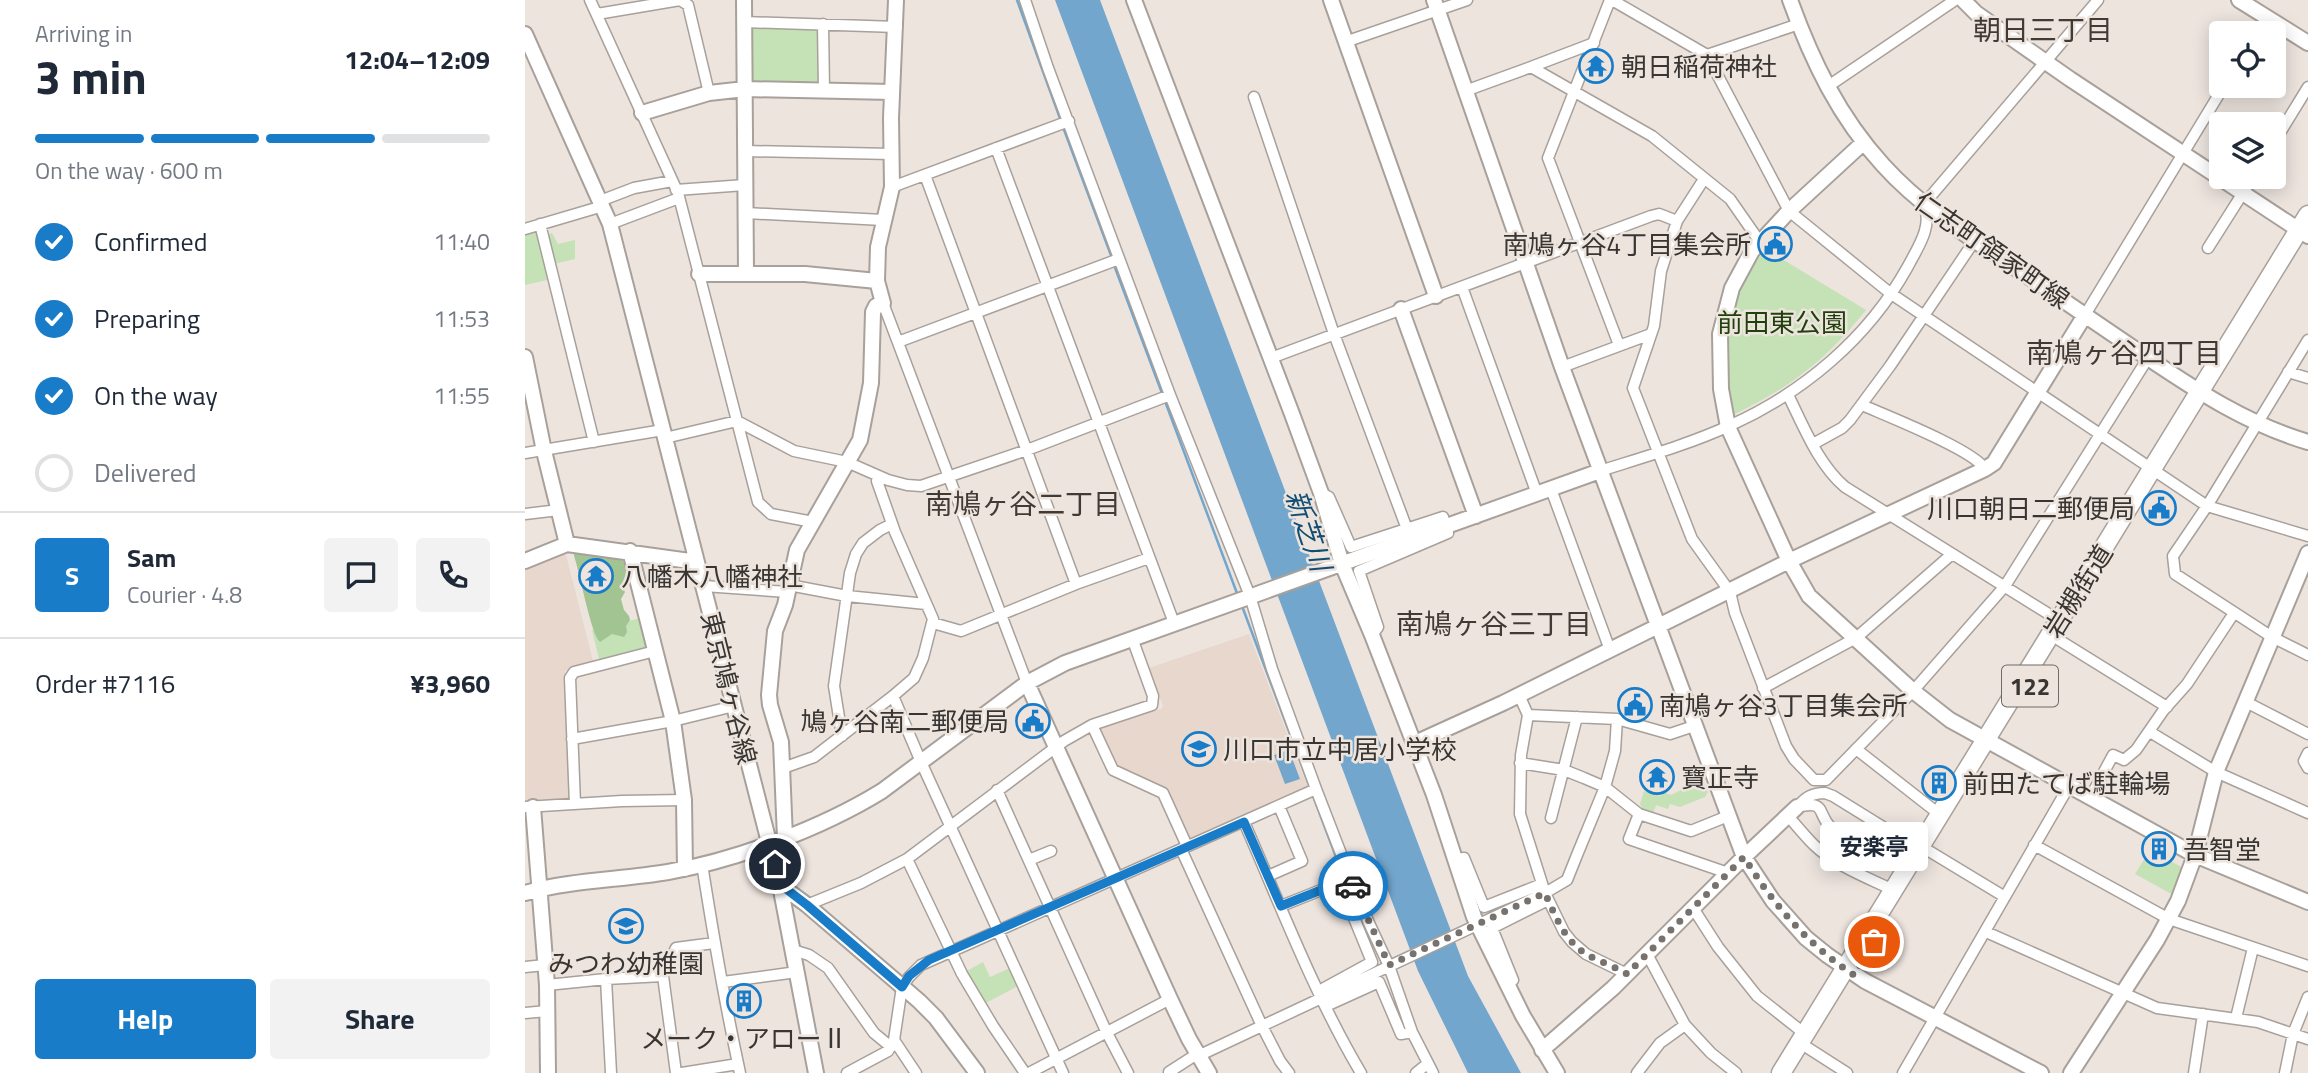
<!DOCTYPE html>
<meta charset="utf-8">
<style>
:root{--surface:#fff;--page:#f2f2f3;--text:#1f2937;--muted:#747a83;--line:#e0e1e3;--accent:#197cc8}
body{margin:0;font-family:"Titillium Web","Noto Sans JP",sans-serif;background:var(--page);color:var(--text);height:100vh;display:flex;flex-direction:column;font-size:26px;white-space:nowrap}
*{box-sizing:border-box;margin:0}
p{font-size:23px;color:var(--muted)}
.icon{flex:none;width:38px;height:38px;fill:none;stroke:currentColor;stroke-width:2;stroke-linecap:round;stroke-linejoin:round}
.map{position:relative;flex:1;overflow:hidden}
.details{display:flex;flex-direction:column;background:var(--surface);width:525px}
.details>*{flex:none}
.buttons{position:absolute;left:1684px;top:21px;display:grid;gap:14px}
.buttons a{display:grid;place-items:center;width:77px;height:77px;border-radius:7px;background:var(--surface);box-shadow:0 4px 18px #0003;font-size:35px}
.pin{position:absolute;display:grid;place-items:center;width:60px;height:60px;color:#fff;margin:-30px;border:4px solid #fff;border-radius:50%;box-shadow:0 2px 7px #0007}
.courier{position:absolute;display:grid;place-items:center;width:70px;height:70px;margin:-35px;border:5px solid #197cc8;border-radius:50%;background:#fff;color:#222;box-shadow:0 2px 9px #0007}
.bubble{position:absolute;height:49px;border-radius:7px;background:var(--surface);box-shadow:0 4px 18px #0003;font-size:23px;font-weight:700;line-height:49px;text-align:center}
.head em{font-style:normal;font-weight:700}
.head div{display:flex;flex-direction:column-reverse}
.head{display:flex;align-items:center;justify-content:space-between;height:119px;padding:0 35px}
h1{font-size:46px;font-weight:700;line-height:52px}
.bar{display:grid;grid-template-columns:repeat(4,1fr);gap:10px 7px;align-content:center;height:84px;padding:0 35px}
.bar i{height:9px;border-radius:5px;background:var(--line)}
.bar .selected{background:var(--accent)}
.bar p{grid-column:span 4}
.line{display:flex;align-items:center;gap:18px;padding:0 35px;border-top:2px solid var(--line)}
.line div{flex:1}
.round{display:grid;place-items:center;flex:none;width:74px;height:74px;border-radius:7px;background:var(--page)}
ol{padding:0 35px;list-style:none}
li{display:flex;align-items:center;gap:21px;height:77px}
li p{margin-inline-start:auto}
li .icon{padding:7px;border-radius:50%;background:var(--accent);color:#fff;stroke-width:4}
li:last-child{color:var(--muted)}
li i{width:38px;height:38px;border:4px solid var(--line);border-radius:50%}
.primary-button{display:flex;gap:14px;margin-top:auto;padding:14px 35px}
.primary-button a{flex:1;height:80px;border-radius:7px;background:var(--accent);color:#fff;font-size:28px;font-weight:700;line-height:80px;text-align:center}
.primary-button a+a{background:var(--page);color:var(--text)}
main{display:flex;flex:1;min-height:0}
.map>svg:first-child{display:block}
.built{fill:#e7d7cc}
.green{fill:#c4e2b6}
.forest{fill:#a2c492}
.water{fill:#73a6cd}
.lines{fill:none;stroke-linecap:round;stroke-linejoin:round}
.stream{stroke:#73a6cd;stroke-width:2.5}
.street-casing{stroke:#a8a09a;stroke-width:13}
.secondary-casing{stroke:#a8a09a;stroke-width:18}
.highway-casing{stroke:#a8a09a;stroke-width:21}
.street{stroke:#fff;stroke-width:10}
.secondary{stroke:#fff;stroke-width:14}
.highway{stroke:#fff;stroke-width:18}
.done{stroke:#77726e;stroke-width:7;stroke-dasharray:0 12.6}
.route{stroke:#197cc8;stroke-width:9}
.labels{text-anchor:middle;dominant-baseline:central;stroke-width:5;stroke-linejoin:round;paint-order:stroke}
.shield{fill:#ede4de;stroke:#6e6a66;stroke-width:2}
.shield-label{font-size:24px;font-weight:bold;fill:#383532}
.poi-label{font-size:26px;fill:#383532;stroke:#ede4de;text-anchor:start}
.street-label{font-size:26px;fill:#383532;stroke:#ede4de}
.park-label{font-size:26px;fill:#21410c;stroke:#ede4de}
.neighbourhood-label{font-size:28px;fill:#413a35;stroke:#ede4de}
.water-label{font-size:28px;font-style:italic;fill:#124e74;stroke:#ede4de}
</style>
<main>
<section class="details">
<div class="head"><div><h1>3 min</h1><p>Arriving in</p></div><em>12:04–12:09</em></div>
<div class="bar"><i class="selected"></i><i class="selected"></i><i class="selected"></i><i></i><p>On the way · 600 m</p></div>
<ol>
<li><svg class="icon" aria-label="check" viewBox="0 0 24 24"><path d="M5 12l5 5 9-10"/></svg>Confirmed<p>11:40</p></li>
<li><svg class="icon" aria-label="check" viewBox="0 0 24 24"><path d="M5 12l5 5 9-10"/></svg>Preparing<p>11:53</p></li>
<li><svg class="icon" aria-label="check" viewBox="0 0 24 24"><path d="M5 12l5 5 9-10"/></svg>On the way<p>11:55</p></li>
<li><i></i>Delivered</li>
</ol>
<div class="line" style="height:126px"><b class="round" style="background:var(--accent);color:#fff">S</b><div><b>Sam</b><p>Courier · 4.8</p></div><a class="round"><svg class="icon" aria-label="chat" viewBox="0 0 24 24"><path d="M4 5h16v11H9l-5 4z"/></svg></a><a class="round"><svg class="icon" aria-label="phone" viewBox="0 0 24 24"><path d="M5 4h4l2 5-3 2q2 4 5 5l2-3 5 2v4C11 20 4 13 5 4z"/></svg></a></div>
<div class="line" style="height:91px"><div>Order #7116</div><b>¥3,960</b></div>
<div class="primary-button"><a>Help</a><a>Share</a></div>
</section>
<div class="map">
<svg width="1783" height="1073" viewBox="0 0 1783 1073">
<rect width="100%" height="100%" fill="#ede4de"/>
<path class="built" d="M37 554 41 555 68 661 66 664 40 671 45 799 43 801 0 804V569Z
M724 634 783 788 666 841 662 840 639 790 590 768 572 730 573 726 636 709 638 706 624 668Z"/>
<path class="green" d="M226 26 292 28 295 30 296 85 226 84Z
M9 230 13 231 24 277 22 280 0 285V233Z
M27 233 33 244 50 240V259L29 264 22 235Z
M1239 248 1341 310C1300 361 1266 387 1208 415L1200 380 1199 344 1215 285 1227 262Z
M116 618 124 646 122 649 77 661 74 659 67 630Z
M1173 765 1183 792 1180 797 1155 807 1145 804 1143 809 1131 805 1127 817 1119 814 1115 804 1119 791 1136 796 1138 792 1146 795 1166 785 1161 770Z
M1625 850 1660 869 1650 896 1610 874Z
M458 962 465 977 487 967 495 985 459 1004 440 972Z"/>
<path class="forest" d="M49 551 86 555 103 564 106 581 100 583 97 586 100 592 96 599 99 610 104 616 105 620 101 626 102 632 99 637 87 634 75 642C66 635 55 573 49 556Z"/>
<path class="water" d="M530 0H575L943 976 996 1073H943L893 971Z
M764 750 775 779 760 784 749 755Z"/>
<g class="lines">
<path class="stream" d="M492 0 536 121
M538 127 587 258
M589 265 713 596
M717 606 820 881
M822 888 830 908"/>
<g class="street-casing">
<path id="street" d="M65 0 153 193 233 502 246 514 288 522
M500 0 523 68 645 395 725 596 747 669 791 789 837 908 864 966 887 1032 908 1073
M1085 0 1023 158 1094 345
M1087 0 1182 55 1274 24
M72 14 155 0 163 5 184 93
M218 22 372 27
M298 24 299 91
M1732 33 1743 17
M820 42 942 0
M1182 55 1264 211 1365 293 1682 506 1783 536
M1006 67 1069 43
M1302 87 1430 0
M940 91 1006 67 1127 136 1205 199 1235 242
M729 97 809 334 882 529
M1748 144 1783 87
M471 148 649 623
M220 151 367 154
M400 175 551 584
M1179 179 1152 221 1136 271 1129 326 1108 388 1167 539 1205 592 1210 613 1261 746 1269 759 1289 780H1301L1388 691 1480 586 1623 358
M367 187 544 121
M151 190 220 185
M75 201 109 188 147 181
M221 213 358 220
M15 224 69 442
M85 224 154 198
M0 229 78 206
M1683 248 1728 177
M937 287 1012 494
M358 303 502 683
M1560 315 1699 86
M1783 340 1682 506 1648 556 1650 574 1747 637 1783 655
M373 342 594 259
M746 358 1126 216 1134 214 1152 221
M1037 367 1126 334
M1763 372 1783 378
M1263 395C1279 427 1293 464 1320 487L1535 621
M1337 405C1362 416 1449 450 1460 469
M140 438 212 421 269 451 322 462 363 480 382 485 396 486 502 450 645 395
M1288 444 1317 428 1325 420 1365 366 1450 240
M0 453 138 430
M1075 471C1119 457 1165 444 1206 425 1279 392 1343 338 1382 268 1393 247 1408 227 1399 204L1573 0
M1026 489 1085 650
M796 493 804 497 826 547 918 517 923 533 834 571 853 627 847 635
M0 514 34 510
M264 585 322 596 401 604
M179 586 263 592
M408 623 436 631 551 584 624 558
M1534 640 1642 707
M1238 688 1331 638 1427 554
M994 695 1003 715 1092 719 1145 734 1169 726
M368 696 396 762 538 1073
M1721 702 1783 734
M1003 715 996 755 995 814 1020 893 1039 932 1047 942 1061 954 1102 974
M567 725 588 770 638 793 662 846
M1625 732 1691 772 1783 813
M317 736 309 686 325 573 331 554 338 543 355 530 367 524
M47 739 148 721 209 706
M1331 749 1414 814
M1783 753 1779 761 1783 768
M995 763 1039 770 1059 778 1080 787 1114 814 1166 831 1203 816
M258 768 289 757 368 696 389 678 398 658 408 619 370 532 352 481 353 476
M472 790 581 1031 603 1073
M1300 793 1308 796 1358 827 1359 830 1345 851 1342 852 1306 828C1291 812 1302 800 1272 807 1281 797 1287 793 1300 793Z
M1565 798 1588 755 1599 760 1611 750 1638 711 1662 684 1709 613
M50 804 45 678 49 672 130 651
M0 807 97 801 159 800
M1114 814 1104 839 1203 873
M1263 816C1272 826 1280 836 1289 845 1311 866 1341 877 1368 890
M1026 818 1052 717
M719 822C755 904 790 996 836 1073
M1509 845 1644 919 1783 966
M656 849 737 1026 755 1061 764 1073
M1404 851 1480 897
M382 859 437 974 468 1026 500 1073
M931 859 939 858 959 907 1017 884
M504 860 526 851
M177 864C188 934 200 1004 215 1073
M743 876 777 861 754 806
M282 905 336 883 382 859 539 741 567 725 627 705 628 696 607 638
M756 906 796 890 805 892 827 883
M1168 908 1193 947 1232 996 1280 1034
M1461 932 1632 1008 1733 1022 1783 1039
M268 950 284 955 303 968 349 1033 366 1047
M1122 954 1160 1025 1186 1053 1211 1073
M0 967 20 965
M81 979 86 1073
M198 982 272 972
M983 984 988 980 967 928 1023 900
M22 985 81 979 138 976
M794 991 847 962 827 913 837 908
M801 1006 854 982 876 1034 887 1032
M0 1013 22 1011
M1711 1018 1728 948
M369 1040 391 1073
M1283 1048 1322 1073
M673 1056 1020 893 1042 880 1052 855 1080 787 1090 751 1092 719
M644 1072 672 1054
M151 1073 138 976 151 948 189 943
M157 1073 213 1064
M322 1073 363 1051 369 1040 377 987 384 977 396 965 791 789
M504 1073 645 999
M891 1073 902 1064
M1112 1073 1135 1043 1160 1025
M1378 1073 1544 786
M1669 1073 1678 1014
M1760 1073 1768 1034 1783 997"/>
</g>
<g class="secondary-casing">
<path id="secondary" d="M219 0 221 273
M609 0 767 414 796 493 817 564 847 635 909 795 949 917 998 1016 1032 1073
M806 0 911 296
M909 0 1037 367 1219 857 1248 901 1281 938 1302 955 1340 981 1516 1073
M1265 0C1287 61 1314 117 1358 165 1403 215 1464 249 1519 287 1552 310 1586 333 1620 356 1672 391 1722 424 1783 442
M1438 0 1451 13 1475 30 1545 79 1783 236
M1714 0 1783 43
M0 34 85 224 255 885 291 1073
M117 113 184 93 220 89 367 92
M1339 142 1264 211 1227 251 1207 288 1195 334 1196 389 1203 427 1264 561 1284 596 1388 691 1425 720 1670 855 1783 902
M174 274H280L352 281
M876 309 951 516
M0 357 19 451 42 544
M105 551 148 721 159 800 160 869
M0 561 42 544 172 562
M502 683 645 999 664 1039 684 1073
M890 743 978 703 1264 561 1460 469 1469 463 1560 315
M8 807 22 985 23 1073
M260 838 256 742 245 705 244 695 250 631 260 605 272 550 335 440 346 383 348 312 351 306 358 303 352 281 353 247 367 187 366 118 371 0
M255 885 282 905 394 1001 411 1018 452 1073
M0 893C46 880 95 880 143 872 212 860 297 828 357 791L502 683 540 663 1075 471
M1017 1050 1088 988 1219 857 1272 807
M1546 1073 1632 940 1653 901 1670 855 1691 772 1783 553"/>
</g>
<g class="highway-casing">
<path id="highway" d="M1256 1073 1783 215"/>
</g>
<use href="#street" class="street"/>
<use href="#secondary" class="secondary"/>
<use href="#highway" class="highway"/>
</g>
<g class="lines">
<path class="done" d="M828 886 864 965 1020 893C1030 915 1039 940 1061 954 1073 961 1089 966 1102 974L1219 857C1248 904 1282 944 1329 975L1349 942"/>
<path class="route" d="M250 864 256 885 282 905 377 987 384 976 404 960 719 822 756 906 796 890 805 892 827 883 828 886"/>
</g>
<defs>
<g id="temple-ring" transform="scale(1.75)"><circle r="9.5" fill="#ede4de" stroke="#197cc8" stroke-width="1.5"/><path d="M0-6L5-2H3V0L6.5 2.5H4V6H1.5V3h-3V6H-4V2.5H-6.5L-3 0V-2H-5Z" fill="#197cc8"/></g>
<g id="civic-ring" transform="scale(1.75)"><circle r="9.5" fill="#ede4de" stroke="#197cc8" stroke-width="1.5"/><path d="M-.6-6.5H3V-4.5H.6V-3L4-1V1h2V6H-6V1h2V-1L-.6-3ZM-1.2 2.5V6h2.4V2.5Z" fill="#197cc8"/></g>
<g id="school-ring" transform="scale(1.75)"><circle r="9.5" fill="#ede4de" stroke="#197cc8" stroke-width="1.5"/><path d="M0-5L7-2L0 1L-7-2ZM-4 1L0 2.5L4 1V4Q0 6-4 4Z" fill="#197cc8"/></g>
<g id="building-ring" transform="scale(1.75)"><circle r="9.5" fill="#ede4de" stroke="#197cc8" stroke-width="1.5"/><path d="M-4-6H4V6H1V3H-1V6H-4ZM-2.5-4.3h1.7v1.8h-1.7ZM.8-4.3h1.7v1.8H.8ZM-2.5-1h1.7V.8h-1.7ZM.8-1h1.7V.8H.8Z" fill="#197cc8"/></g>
</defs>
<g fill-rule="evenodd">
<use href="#temple-ring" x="1071" y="66"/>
<use href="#civic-ring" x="1250" y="244"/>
<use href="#civic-ring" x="1634" y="508"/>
<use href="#temple-ring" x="71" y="576"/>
<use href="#civic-ring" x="1110" y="705"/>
<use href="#civic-ring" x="508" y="721"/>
<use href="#school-ring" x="674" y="749"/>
<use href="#temple-ring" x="1132" y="777"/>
<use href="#building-ring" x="1414" y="783"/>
<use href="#building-ring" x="1634" y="849"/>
<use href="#school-ring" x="101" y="926"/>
<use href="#building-ring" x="219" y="1001"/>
</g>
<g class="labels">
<rect class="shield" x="1477" y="665.5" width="56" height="41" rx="5"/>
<g class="shield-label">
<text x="1505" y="686">122</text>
</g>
<g class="poi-label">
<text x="1096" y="66">朝日稲荷神社</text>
<text x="1226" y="244" text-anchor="end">南鳩ヶ谷4丁目集会所</text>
<text x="1610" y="508" text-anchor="end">川口朝日二郵便局</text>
<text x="96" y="576">八幡木八幡神社</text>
<text x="1134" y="705">南鳩ヶ谷3丁目集会所</text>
<text x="484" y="721" text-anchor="end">鳩ヶ谷南二郵便局</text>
<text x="698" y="749">川口市立中居小学校</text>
<text x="1156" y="777">寶正寺</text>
<text x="1438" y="783">前田たてば駐輪場</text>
<text x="1658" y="849">吾智堂</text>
<text x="101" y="963" text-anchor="middle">みつわ幼稚園</text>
<text x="219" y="1038" text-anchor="middle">メーク・アローⅡ</text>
</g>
<g class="street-label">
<text transform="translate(1467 250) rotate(35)">仁志町領家町線</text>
<text transform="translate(1553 591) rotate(-58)">岩槻街道</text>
<text transform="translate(204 688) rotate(76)">東京鳩ヶ谷線</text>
</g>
<g class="park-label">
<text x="1257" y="322">前田東公園</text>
</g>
<g class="neighbourhood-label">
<text x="1518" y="29">朝日三丁目</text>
<text x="1599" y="352">南鳩ヶ谷四丁目</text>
<text x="498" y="503">南鳩ヶ谷二丁目</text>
<text x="969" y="623">南鳩ヶ谷三丁目</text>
</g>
<g class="water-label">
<text transform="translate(784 530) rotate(71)">新芝川</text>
</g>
</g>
</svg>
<div class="buttons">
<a><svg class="icon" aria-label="locate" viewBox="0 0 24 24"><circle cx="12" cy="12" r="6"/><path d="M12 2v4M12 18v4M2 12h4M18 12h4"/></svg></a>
<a><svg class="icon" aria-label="layers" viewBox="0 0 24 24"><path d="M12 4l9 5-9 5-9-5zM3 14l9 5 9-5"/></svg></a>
</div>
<div class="pin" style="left:1349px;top:942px;background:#ea580c"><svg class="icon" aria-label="bag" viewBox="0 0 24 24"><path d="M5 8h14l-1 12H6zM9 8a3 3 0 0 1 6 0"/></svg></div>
<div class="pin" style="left:250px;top:864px;background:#1f2937"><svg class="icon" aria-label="home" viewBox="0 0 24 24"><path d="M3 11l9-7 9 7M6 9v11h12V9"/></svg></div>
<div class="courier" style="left:828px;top:886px"><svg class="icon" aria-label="car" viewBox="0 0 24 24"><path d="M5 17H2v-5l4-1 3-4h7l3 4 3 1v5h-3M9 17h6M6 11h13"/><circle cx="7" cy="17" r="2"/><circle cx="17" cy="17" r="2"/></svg></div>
<div class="bubble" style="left:1295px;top:822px;width:108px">安楽亭</div>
</div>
</main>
